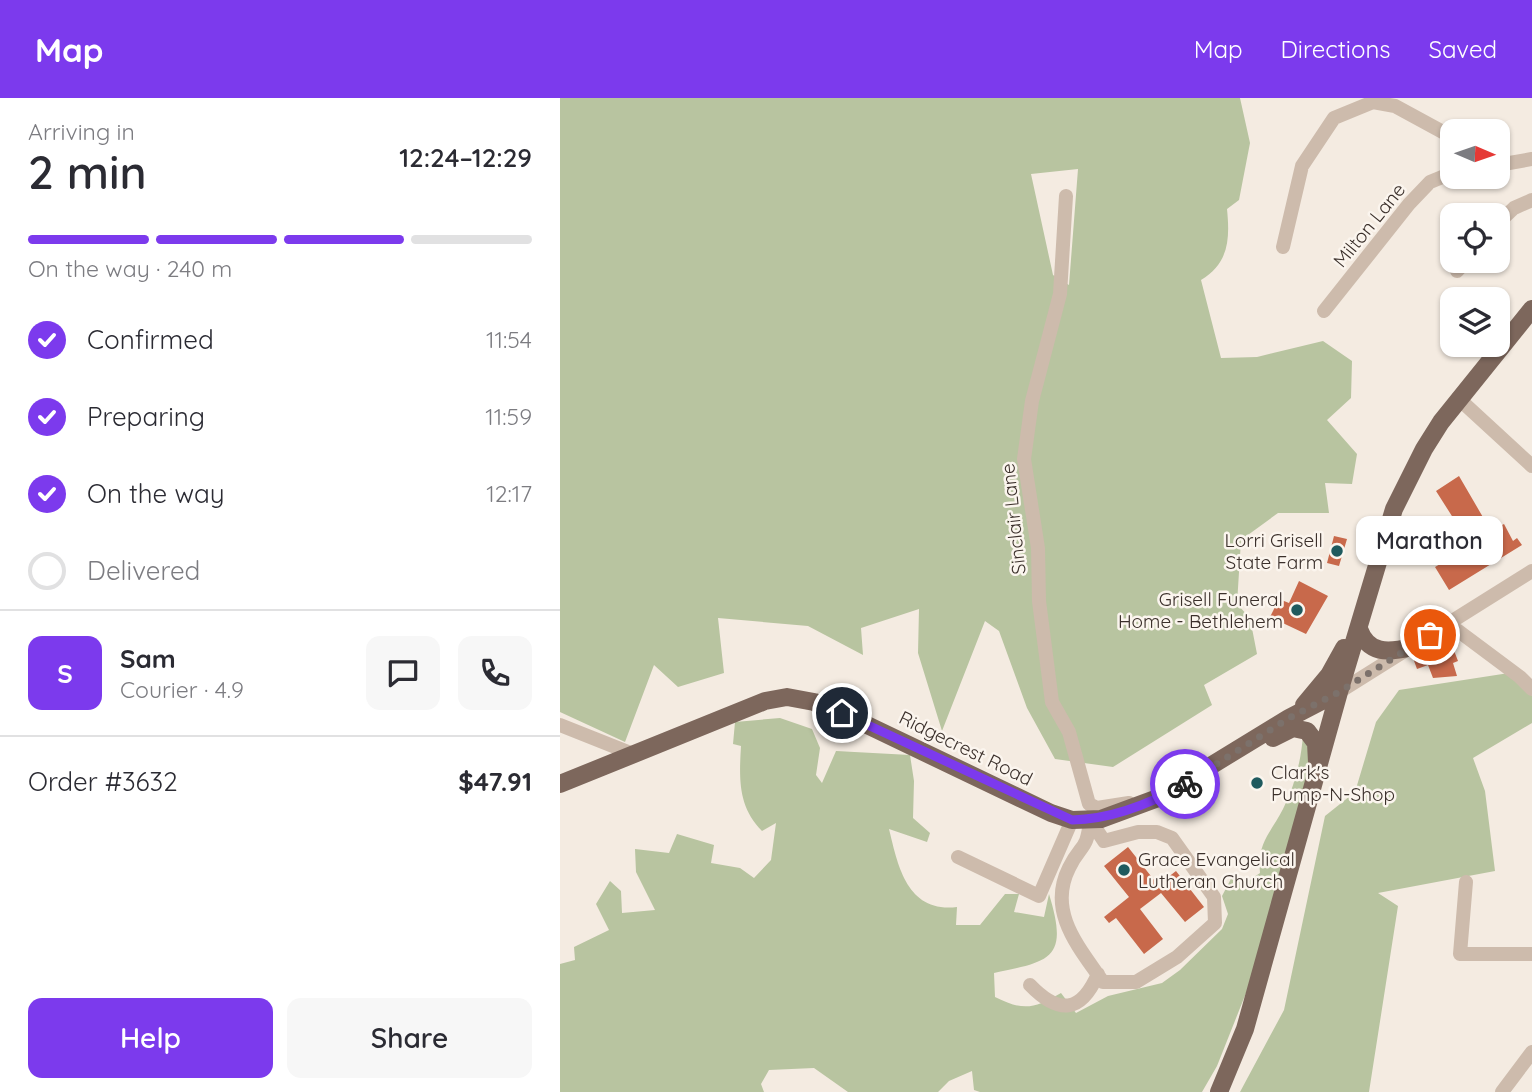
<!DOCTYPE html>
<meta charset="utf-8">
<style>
:root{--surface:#fff;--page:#f7f7f7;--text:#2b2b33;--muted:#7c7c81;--line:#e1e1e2;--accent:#7c3aed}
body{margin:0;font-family:Quicksand,sans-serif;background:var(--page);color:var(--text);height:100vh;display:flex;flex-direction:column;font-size:26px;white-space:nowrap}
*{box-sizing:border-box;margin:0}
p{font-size:23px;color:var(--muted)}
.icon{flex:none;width:38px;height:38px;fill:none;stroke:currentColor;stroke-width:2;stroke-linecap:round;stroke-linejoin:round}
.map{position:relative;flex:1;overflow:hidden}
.side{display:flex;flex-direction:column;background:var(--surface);width:560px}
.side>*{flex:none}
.needle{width:46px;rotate:92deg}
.buttons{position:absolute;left:880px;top:21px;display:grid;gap:14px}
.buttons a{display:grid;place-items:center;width:70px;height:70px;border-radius:14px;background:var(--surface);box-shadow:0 2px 5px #0004;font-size:35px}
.pin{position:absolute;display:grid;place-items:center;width:60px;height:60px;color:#fff;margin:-30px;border:4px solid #fff;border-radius:50%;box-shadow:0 2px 7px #0007}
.courier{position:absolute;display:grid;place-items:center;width:70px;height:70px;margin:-35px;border:5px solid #7c3aed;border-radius:50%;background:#fff;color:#222;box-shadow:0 2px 9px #0007}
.bubble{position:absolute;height:49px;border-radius:14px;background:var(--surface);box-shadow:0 2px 5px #0004;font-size:23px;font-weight:600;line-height:49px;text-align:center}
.summary em{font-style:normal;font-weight:600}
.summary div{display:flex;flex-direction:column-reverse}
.summary{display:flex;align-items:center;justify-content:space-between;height:119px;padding:0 28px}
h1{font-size:46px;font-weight:600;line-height:52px}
.bar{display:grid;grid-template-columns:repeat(4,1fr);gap:10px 7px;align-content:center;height:84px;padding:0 28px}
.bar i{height:9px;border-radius:5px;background:var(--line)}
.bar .selected{background:var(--accent)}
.bar p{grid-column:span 4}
.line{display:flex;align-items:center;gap:18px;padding:0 28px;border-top:2px solid var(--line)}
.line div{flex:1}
.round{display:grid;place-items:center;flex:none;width:74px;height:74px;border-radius:14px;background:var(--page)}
ol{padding:0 28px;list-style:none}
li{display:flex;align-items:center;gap:21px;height:77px}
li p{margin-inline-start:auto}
li .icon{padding:7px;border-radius:50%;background:var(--accent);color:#fff;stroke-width:4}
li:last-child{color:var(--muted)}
li i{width:38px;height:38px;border:4px solid var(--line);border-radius:50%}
.primary-button{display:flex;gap:14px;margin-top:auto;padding:14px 28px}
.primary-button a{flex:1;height:80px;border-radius:14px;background:var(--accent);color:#fff;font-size:28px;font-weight:600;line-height:80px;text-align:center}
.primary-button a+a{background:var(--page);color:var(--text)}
header{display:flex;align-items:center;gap:42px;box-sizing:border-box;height:98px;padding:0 35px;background:var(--accent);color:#fff}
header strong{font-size:33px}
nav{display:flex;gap:38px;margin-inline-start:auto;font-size:24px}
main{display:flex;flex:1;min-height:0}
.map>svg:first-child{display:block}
.green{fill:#b8c4a0;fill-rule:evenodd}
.building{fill:#c8694b}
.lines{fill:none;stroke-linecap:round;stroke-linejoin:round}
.minor{stroke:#cdbbac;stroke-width:14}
.major{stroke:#7d675c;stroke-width:18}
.done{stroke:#7c716b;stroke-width:7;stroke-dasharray:0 12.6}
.route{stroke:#7c3aed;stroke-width:9}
.poi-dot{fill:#1f5a5e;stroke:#fbf5ee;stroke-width:2.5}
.labels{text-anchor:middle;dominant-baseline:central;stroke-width:5;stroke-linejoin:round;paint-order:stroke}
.street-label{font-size:19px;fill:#3b302b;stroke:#fbf5ee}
.poi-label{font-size:19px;fill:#3b302b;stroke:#fbf5ee;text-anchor:end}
</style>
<header>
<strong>Map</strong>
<nav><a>Map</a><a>Directions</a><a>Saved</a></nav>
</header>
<main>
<section class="side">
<div class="summary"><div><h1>2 min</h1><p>Arriving in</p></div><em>12:24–12:29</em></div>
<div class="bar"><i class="selected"></i><i class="selected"></i><i class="selected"></i><i></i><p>On the way · 240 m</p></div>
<ol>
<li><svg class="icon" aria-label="check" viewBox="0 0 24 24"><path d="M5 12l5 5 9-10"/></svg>Confirmed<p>11:54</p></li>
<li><svg class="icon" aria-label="check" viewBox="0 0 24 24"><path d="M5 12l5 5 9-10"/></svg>Preparing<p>11:59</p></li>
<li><svg class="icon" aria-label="check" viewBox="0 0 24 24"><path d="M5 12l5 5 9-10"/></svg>On the way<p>12:17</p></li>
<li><i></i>Delivered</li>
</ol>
<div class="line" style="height:126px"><b class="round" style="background:var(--accent);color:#fff">S</b><div><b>Sam</b><p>Courier · 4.9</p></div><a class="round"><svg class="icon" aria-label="chat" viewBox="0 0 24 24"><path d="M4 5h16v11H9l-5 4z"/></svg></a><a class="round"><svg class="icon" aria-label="phone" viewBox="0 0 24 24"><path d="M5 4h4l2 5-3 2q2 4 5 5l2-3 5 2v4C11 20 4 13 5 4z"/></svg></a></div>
<div class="line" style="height:91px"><div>Order #3632</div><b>$47.91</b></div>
<div class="primary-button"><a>Help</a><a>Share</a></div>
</section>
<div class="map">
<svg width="972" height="994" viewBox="0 0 972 994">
<rect width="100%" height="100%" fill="#f4ebe1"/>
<path class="green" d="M0 0H680L690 45 679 102 667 111C670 141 669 165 641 182L661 260 697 259 763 243 792 263 791 300 767 322 797 356 792 386 765 385 769 415H718L681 442 677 506 690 520 697 556 644 587 652 607 553 669 495 661 467 610 439 533 425 523 382 633 358 555 359 511 301 530 303 557 248 528 158 520 164 575 118 589 94 567 65 644 0 614ZM518 71 509 187 493 177 471 76Z
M949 575 972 598V625L913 660 925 693 935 773 818 795 838 808 809 994H680L724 912 765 718 795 694 816 624 839 592Z
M220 620 252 631 260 650 256 677 262 685 276 653 350 657 354 683 353 720 370 735 367 744 329 731C338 768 347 815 397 809L396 827H420L445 796H459L454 814 484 819 489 796C509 861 491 863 434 875L435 899C463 913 474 911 501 895L516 915 548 898 602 885 620 872 662 831 668 816 662 798 673 777 684 786 700 775C697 745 710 736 723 711 735 687 741 663 743 637L751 657 742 702 688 890 657 968 642 994H420L414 992 412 973 389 983 378 994H288L254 970 209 972 201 986 204 994H0V866L15 862 14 849 49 832 36 806 50 783 61 793 62 815 95 812 76 774 75 751 109 755 117 736 154 747 151 765 180 770 194 780 211 762 216 725 202 733C178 709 179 681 181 648L173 646 175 624Z"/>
<path class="building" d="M899 378 931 433 944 426 953 443 957 440 962 447 889 492 875 469 911 448 876 393Z
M774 438 787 441 779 468 767 465Z
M739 483 768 498 746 536 710 519 719 501 729 505Z
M888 537 898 563 893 565 897 578 873 580 868 567 857 571 853 560Z
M568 749 598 787 616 773 644 809 625 824 601 795 580 811 603 841 584 856 556 820 549 825 544 819 569 799 544 768Z"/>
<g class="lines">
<path class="minor" d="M938 67 972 61
M506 98 500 196 472 303 464 361 478 450 479 503 492 604 509 634 529 706 537 710 569 705
M938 125 954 110 972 102
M723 149 742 68 774 20 813 4 835 8 892 39
M897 173 906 163
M764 213 849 106 870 84 892 75
M898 300 972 368
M889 526 960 579 972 591
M779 594 972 473
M0 627 73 656
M530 722 544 743 578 734H597L612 740 654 799 655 825 617 859 576 884H543C519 849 487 814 509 770 521 745 527 754 530 722Z
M398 759 479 798 512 722
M906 784 900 856H972
M470 887C499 917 521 915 538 876
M942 994 972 954"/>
<path class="major" d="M799 531C808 556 828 555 851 549
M744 607 769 577 784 550
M713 640 733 630 747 633 756 645 757 664
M0 686 205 603 227 599 254 604 282 615 491 715 512 722 541 721 598 700 729 620 779 594
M659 994 685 931 779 594 834 411 864 351 881 324 972 211"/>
</g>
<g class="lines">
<path class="done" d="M625 686 729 620 779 594 870 537"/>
<path class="route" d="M282 615 512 722C553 721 590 706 625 686"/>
</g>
<g class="poi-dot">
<circle cx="777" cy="453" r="7"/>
<circle cx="737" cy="512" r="7"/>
<circle cx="697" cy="685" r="7"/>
<circle cx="564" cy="772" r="7"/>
</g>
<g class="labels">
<g class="street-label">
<text transform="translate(809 127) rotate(-51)">Milton Lane</text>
<text transform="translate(453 421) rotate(-96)">Sinclair Lane</text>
<text transform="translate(406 650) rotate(26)">Ridgecrest Road</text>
</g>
<g class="poi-label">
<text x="763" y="442">Lorri Grisell<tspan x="763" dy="22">State Farm</tspan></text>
<text x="723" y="501">Grisell Funeral<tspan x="723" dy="22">Home - Bethlehem</tspan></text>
<text x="711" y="674" text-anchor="start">Clark's<tspan x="711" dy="22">Pump-N-Shop</tspan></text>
<text x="578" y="761" text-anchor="start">Grace Evangelical<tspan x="578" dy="22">Lutheran Church</tspan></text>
</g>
</g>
</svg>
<div class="buttons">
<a><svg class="needle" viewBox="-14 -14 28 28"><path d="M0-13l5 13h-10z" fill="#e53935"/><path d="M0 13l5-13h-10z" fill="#7c7c81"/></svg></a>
<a><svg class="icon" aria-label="locate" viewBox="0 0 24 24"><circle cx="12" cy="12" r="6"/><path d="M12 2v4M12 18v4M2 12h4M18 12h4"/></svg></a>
<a><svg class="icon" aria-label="layers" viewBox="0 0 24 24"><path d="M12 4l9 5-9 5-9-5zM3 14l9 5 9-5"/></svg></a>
</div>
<div class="pin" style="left:870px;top:537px;background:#ea580c"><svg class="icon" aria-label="bag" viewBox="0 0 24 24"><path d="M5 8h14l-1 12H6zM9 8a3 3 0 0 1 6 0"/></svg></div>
<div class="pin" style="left:282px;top:615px;background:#1f2937"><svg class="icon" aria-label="home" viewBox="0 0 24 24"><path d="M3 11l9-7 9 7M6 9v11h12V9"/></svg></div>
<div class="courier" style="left:625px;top:686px"><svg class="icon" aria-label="bike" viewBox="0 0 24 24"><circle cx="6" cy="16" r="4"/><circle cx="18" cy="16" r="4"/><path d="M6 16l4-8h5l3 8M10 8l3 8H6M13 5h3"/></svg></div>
<div class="bubble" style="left:796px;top:418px;width:147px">Marathon</div>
</div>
</main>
